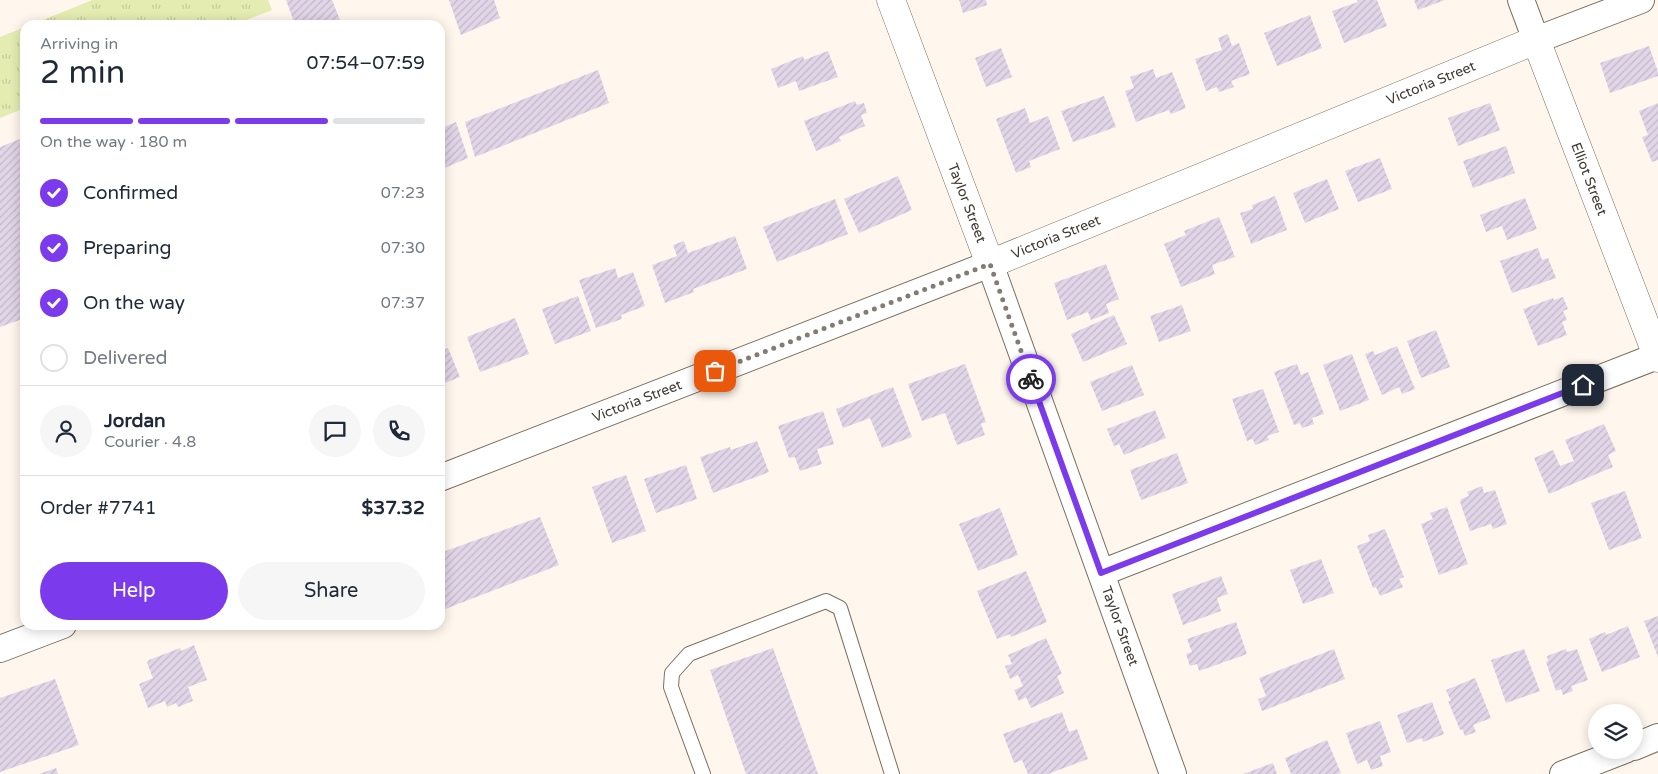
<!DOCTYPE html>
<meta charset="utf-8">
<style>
:root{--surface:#fff;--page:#f6f6f7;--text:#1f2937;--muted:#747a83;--line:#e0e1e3;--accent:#7c3aed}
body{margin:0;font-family:"Varela Round",sans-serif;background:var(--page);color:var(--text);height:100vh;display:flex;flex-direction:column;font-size:19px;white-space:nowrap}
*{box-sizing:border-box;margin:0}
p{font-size:16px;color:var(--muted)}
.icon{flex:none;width:28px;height:28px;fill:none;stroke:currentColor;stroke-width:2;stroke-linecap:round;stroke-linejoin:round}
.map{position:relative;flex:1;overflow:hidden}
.details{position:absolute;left:20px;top:20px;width:425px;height:610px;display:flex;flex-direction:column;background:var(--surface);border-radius:15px;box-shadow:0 2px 12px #0003}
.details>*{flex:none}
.controls{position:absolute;left:1588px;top:704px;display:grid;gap:10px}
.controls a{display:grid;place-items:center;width:55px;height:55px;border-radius:50%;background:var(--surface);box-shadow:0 2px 12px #0003;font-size:25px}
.pin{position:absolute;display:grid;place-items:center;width:42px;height:42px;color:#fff;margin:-21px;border-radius:10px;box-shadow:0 2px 8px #0006}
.courier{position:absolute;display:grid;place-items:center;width:50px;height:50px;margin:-25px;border:4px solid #7c3aed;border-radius:50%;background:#fff;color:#222;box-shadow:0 1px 6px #0007}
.summary em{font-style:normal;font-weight:600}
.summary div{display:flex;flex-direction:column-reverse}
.summary{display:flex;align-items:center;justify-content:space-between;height:85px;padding:0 20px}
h1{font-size:32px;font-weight:600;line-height:38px}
.bar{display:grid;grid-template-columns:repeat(4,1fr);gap:8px 5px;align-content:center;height:60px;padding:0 20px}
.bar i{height:6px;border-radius:4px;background:var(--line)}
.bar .current{background:var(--accent)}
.bar p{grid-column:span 4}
.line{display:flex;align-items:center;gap:12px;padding:0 20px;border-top:1px solid var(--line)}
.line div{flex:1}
.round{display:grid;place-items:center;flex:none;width:52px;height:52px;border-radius:26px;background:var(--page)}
ol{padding:0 20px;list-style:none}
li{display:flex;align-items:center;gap:15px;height:55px}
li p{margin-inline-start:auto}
li .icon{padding:5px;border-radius:50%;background:var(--accent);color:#fff;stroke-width:4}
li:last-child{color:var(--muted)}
li i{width:28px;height:28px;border:2px solid var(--line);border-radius:50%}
.action{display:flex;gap:10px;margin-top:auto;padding:10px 20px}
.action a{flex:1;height:58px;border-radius:30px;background:var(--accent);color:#fff;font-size:20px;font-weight:600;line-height:58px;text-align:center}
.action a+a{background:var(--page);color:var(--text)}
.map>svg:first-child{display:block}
.grass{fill:url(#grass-tufts)}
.building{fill:url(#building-hatch)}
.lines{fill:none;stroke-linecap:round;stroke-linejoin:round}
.service-casing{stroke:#7a6f60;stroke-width:16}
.minor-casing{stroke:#7a6f60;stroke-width:28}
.tertiary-casing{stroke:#7a6f60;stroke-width:29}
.service{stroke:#fff;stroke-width:14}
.minor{stroke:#fff;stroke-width:26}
.tertiary{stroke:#fff;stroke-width:28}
.done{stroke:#827c75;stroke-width:5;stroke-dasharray:0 9}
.route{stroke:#7c3aed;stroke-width:6}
.labels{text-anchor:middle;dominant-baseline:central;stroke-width:4.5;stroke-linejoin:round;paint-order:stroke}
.street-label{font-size:14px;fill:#3f3a34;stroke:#fff}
</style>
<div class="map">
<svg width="1658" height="774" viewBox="0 0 1658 774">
<defs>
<pattern id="grass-tufts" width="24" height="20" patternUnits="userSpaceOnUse" patternTransform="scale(1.25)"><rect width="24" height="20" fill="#e5ecb2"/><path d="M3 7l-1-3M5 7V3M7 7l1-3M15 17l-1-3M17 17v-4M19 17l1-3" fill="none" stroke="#c6cb9a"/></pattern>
<pattern id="building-hatch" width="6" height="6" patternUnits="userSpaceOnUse" patternTransform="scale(1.25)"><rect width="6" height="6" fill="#e1d6e8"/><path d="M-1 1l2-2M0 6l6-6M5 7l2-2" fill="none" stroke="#c2b8c8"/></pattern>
</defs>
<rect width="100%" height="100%" fill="#fff7ed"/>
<path class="grass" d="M92 0H268L272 10 233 25H31Z
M25 27V108L0 118V37Z"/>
<path class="building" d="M286 0H332L342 25H295Z
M449 0H494L500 18 461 35Z
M959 0H986L987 5 963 13Z
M1357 0H1377L1387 26 1344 43 1332 11 1358 2Z
M1414 0H1445L1418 10Z
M1310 15 1322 48 1277 66 1264 33Z
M1228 34 1232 46 1239 43 1250 74 1231 81 1234 87 1219 92 1217 87 1206 91 1195 59 1222 50 1218 38Z
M1649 46 1658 72V76L1610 93 1600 63Z
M1001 48 1012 77 986 87 975 58Z
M828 51 838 77 799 91 796 81 778 88 771 69 803 56 804 60Z
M1153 69 1156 78 1172 72 1186 108 1171 114 1169 110 1136 122 1125 91 1134 88 1130 77Z
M598 70 609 103 475 157 465 122Z
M1104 96 1116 127 1073 142 1061 111Z
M855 101 857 105 864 103 867 113 861 115 865 126 839 137 841 141 816 151 804 121Z
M1490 103 1500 130 1458 146 1448 118Z
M1658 103V160L1652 162 1642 137 1648 135 1639 111Z
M1025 108 1030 123 1048 116 1060 149 1029 161 1031 167 1016 173 996 119Z
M456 122 468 158 440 170V129Z
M25 137V318L0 327V147Z
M1506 146 1515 173 1473 188 1463 161Z
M1380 158 1392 189 1358 202 1345 171Z
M898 176 912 210 859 233 844 199Z
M1327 179 1339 209 1305 223 1293 193Z
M1275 196 1287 230 1251 244 1240 213 1253 209 1252 205Z
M1525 198 1537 229 1507 240 1502 226 1486 232 1480 215Z
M835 199 848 234 777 262 763 227Z
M1219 217 1235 257 1212 265 1215 274 1181 287 1164 244 1186 235 1184 231Z
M735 236 747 269 693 289 694 292 665 303 652 265 677 256 673 245 684 241 688 253Z
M1538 248 1542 260 1548 258 1556 278 1512 293 1500 261Z
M1106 264 1119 299 1106 304 1109 313 1091 320 1088 312 1067 320 1054 283Z
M615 268 618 278 633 272 645 306 621 315 622 319 596 328 579 280Z
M578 296 591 331 555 344 542 309Z
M1563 297 1568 309 1563 311 1567 320 1562 322 1567 335 1538 346 1523 309 1553 298 1554 300Z
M1182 305 1191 331 1159 342 1150 316Z
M1114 315 1127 344 1083 362 1071 334Z
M515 318 529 354 480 372 467 337Z
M1436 330 1450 367 1421 378 1407 341Z
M1397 346 1415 389 1402 394 1399 387 1382 395 1365 354 1373 351 1375 355Z
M448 348 460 377 440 385V351Z
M1352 354 1369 400 1340 411 1323 365Z
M965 364 986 422 981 424 985 435 957 445 945 413 922 421 908 384Z
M1297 364 1301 375 1308 372 1324 414 1312 418 1314 424 1302 428 1300 423 1294 425 1274 372Z
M1132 365 1144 395 1102 411 1090 382Z
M893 387 912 437 882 448 870 418 843 428 836 409Z
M1263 389 1279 432 1267 436 1269 440 1255 445 1253 439 1247 441 1232 399Z
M1155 410 1166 438 1124 455 1119 444 1114 446 1107 429Z
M823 411 834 444 817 449 822 464 800 471 795 457 789 458 778 426Z
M1604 424 1616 451 1608 455 1613 467 1549 494 1534 458 1553 450 1560 466 1574 461 1565 440Z
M757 441 769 472 713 493 700 457 730 447 731 450Z
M1177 453 1188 483 1141 500 1130 470Z
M686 465 697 499 656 513 644 479Z
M626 475 646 531 612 543 592 487Z
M1482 486 1484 493 1495 490 1507 524 1493 529 1491 524 1470 531 1460 502 1461 499 1469 496 1467 492Z
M1625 491 1642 538 1609 550 1591 503Z
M1447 507 1468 564 1439 575 1421 524 1433 519 1430 513Z
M1000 508 1018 555 978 571 959 524Z
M540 517 559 565 440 611V553Z
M1385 529 1404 577 1399 579 1403 587 1380 596 1376 587 1373 588 1357 546 1370 541 1368 535Z
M1321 559 1334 593 1303 604 1290 570Z
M1026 571 1047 622 1011 637 1010 634 997 639 977 591Z
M1221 576 1228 594 1217 598 1221 611 1183 625 1172 594Z
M1658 616V657L1644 621Z
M1236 622 1247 654 1199 671 1197 664 1190 666 1186 654 1192 652 1187 639Z
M1628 626 1640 657 1602 672 1589 639 1605 632 1606 635Z
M1046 638 1062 674 1057 676 1064 693 1031 708 1026 697 1019 701 1014 690 1023 686 1018 675 1010 679 1005 666 1012 664 1008 655Z
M194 645 207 680 188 687 193 701 178 707 176 703 167 707 165 701 148 708 139 684 153 678 147 663 149 660 180 648 181 651Z
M773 648 818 774H746L710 670Z
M1334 649 1345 679 1262 711 1258 699 1266 696 1259 678Z
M1524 649 1540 691 1506 703 1491 660Z
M1566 649 1567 652 1577 649 1588 680 1571 686 1573 691 1563 695 1561 689 1556 691 1546 662 1548 661 1547 656Z
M1475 678 1491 718 1473 725 1476 732 1465 736 1462 729 1460 730 1448 701H1451L1446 690Z
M55 679 79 745 0 772V698Z
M1432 702 1444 734 1423 742 1422 738 1407 743 1397 715Z
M1062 712 1069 732 1077 729 1088 759 1048 774H1028L1022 760 1014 763 1003 734Z
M1380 721 1391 752 1380 756 1383 766 1371 770 1367 760 1357 764 1346 733Z
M1327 740 1341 773 1338 774H1291L1285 758Z
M1273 763 1277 774H1243Z
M56 768 58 774H39Z"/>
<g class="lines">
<g class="service-casing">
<path id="service" d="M703 774 671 687 672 673 689 654 826 601 840 608 892 774"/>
</g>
<g class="minor-casing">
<path id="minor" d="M1521 0 1536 40 1641 0
M440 478 990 264 1173 774
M1101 573 1657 356
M0 649 63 625
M1634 747 1658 737
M1563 774 1625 750"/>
</g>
<g class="tertiary-casing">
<path id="tertiary" d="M891 0 990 264 1536 40 1658 358"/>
</g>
<use href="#service" class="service"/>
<use href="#minor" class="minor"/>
<use href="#tertiary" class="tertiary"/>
</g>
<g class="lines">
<path class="done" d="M715 371 990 264 1031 379"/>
<path class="route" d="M1031 379 1101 573 1583 385"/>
</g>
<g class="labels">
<g class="street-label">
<text transform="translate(1431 83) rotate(-22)">Victoria Street</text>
<text transform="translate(1589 179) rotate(69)">Elliot Street</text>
<text transform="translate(967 203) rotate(69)">Taylor Street</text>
<text transform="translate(1056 237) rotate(-22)">Victoria Street</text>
<text transform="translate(637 401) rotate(-21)">Victoria Street</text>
<text transform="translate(1120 626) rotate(70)">Taylor Street</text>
</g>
</g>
</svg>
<div class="controls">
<a><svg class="icon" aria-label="layers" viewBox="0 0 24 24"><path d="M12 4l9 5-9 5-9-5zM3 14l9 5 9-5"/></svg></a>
</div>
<div class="pin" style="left:715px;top:371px;background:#ea580c"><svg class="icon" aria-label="bag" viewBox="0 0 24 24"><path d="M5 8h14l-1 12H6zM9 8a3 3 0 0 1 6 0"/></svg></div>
<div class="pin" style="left:1583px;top:385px;background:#1f2937"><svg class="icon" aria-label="home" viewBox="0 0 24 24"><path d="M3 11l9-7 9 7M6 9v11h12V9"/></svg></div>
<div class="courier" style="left:1031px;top:379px"><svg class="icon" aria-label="bike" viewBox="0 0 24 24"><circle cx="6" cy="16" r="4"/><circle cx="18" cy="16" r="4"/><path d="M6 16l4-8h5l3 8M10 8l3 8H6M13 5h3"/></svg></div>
<section class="details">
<div class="summary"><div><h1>2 min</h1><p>Arriving in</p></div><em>07:54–07:59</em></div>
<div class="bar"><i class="current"></i><i class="current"></i><i class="current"></i><i></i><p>On the way · 180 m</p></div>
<ol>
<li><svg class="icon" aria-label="check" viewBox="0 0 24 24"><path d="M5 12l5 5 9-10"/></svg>Confirmed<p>07:23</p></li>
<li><svg class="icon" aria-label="check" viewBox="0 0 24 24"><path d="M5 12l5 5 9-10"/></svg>Preparing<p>07:30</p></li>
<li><svg class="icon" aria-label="check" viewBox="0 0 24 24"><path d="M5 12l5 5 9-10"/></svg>On the way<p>07:37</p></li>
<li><i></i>Delivered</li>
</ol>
<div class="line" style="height:90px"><a class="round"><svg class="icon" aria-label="person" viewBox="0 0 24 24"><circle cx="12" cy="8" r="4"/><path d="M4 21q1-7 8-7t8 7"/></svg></a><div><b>Jordan</b><p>Courier · 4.8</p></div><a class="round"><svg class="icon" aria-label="chat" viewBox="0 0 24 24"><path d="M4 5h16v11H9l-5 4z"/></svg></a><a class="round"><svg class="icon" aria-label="phone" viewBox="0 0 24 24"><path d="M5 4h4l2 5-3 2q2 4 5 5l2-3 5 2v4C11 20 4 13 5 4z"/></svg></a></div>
<div class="line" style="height:65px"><div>Order #7741</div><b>$37.32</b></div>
<div class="action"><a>Help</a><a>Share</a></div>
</section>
</div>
